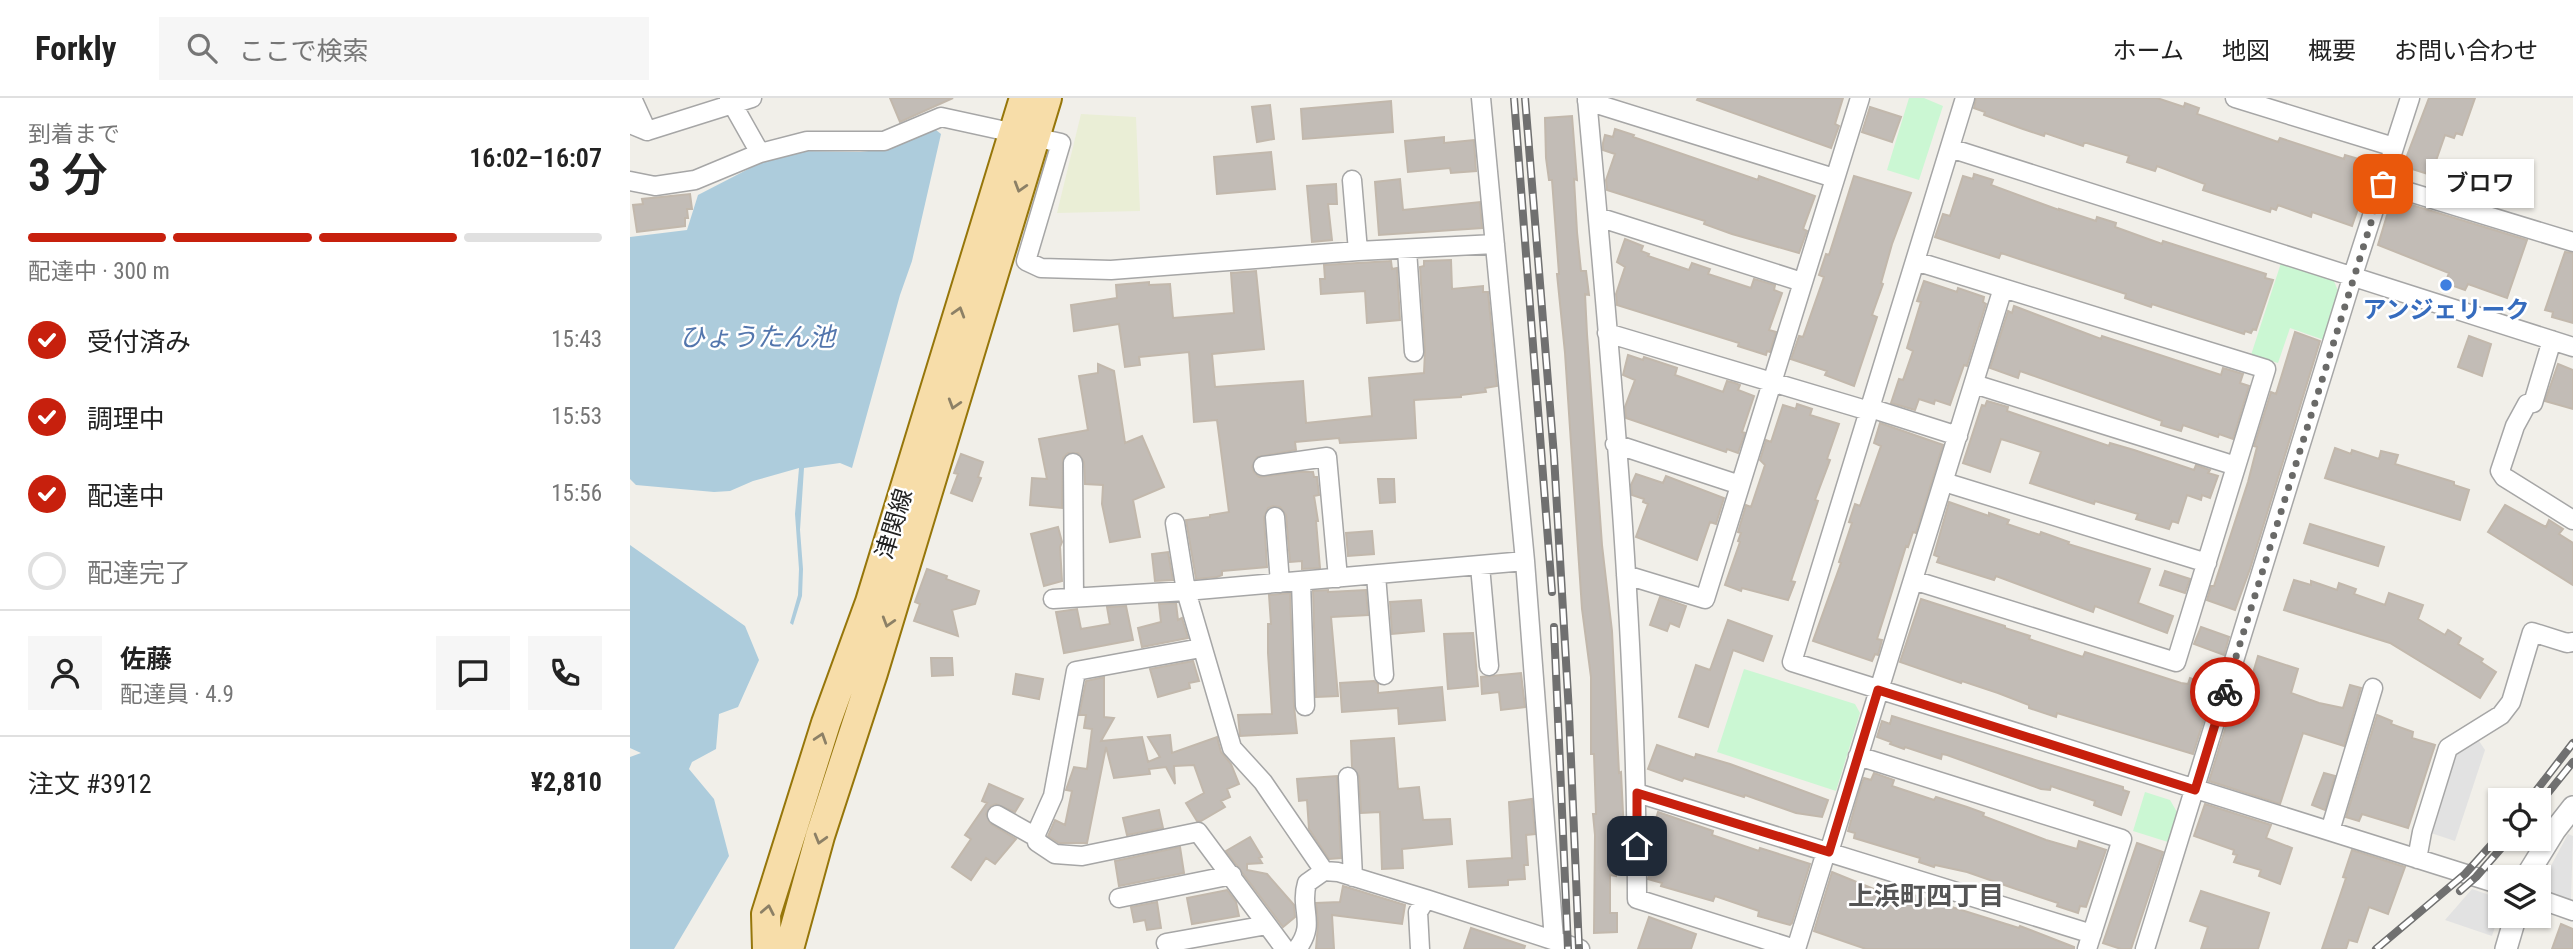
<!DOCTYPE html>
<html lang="ja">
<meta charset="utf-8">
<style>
:root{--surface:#fff;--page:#f6f6f6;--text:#222;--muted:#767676;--line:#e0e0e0;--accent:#c7200d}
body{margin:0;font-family:"Roboto Condensed","Noto Sans JP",sans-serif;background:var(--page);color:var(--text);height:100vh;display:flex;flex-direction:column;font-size:26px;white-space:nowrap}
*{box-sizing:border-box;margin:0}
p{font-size:23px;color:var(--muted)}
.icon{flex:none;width:38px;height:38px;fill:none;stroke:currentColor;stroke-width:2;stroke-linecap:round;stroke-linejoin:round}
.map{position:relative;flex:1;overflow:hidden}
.panel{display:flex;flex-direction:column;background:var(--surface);width:630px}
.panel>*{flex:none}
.buttons{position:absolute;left:1858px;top:690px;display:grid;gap:14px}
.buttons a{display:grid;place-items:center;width:63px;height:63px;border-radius:0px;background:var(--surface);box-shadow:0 2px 5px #0004;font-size:35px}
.pin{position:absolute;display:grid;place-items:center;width:60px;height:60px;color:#fff;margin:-30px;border-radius:14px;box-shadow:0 4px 10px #0006}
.courier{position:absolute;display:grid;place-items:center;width:70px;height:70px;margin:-35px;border:5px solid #c7200d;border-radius:50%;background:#fff;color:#222;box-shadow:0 2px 9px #0007}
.bubble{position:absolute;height:49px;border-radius:0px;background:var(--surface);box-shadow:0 2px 5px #0004;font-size:23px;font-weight:600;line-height:49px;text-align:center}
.overview em{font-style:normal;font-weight:600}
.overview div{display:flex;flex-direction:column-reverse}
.overview{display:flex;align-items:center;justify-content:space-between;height:119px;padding:0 28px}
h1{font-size:46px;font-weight:600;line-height:52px}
.bar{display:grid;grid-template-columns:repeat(4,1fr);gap:10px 7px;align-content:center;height:84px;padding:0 28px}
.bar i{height:9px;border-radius:5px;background:var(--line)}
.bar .on{background:var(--accent)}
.bar p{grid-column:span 4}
.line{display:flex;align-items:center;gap:18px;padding:0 28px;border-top:2px solid var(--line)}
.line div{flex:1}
.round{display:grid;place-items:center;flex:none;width:74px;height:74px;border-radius:0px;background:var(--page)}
ol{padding:0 28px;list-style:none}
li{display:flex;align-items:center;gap:21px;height:77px}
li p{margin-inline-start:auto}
li .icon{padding:7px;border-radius:50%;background:var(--accent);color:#fff;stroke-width:4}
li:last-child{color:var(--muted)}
li i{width:38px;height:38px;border:4px solid var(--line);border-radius:50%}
header{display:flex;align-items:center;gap:42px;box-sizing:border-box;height:98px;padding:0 35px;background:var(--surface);border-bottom:2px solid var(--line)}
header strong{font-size:33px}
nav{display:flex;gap:38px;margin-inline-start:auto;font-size:24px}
.search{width:490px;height:63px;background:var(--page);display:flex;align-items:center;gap:18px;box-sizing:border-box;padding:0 24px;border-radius:0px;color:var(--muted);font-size:26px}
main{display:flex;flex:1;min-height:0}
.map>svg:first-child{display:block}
.farmland{fill:#eaeed6}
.park{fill:#cbf7d3}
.parking{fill:#e2e2e2}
.water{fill:#adccdc}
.building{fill:#c2bcb6;stroke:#c2b8ac;stroke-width:2}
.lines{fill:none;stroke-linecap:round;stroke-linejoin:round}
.minor-casing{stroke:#a6a6a6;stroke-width:21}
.tertiary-casing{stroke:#a6a6a6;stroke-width:24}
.primary-casing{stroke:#96760a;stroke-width:32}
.minor{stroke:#fff;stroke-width:18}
.tertiary{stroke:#fff;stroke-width:21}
.primary{stroke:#f7dda9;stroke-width:28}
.rail-casing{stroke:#707070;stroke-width:8}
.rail{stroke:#fff;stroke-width:5;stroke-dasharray:16;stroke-linecap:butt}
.oneway{stroke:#8c8066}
.done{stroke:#6a6a68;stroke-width:7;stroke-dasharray:0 12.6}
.route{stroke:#c7200d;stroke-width:9}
.shop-dot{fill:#3f7fe0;stroke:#fff;stroke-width:2.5}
.labels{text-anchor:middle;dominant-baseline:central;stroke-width:5;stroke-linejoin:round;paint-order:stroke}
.shop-label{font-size:24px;font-weight:bold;fill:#366cbe;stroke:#fff}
.street-label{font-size:24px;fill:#222;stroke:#fff}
.water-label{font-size:26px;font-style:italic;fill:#5376ad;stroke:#fff}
.neighbourhood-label{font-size:26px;font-weight:bold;fill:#555;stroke:#fff}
</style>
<header>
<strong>Forkly</strong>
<div class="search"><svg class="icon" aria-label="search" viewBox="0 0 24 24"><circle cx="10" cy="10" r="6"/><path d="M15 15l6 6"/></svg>ここで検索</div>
<nav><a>ホーム</a><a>地図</a><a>概要</a><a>お問い合わせ</a></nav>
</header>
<main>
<section class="panel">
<div class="overview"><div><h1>3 分</h1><p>到着まで</p></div><em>16:02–16:07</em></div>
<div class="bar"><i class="on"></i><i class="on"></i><i class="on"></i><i></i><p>配達中 · 300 m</p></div>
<ol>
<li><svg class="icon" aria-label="check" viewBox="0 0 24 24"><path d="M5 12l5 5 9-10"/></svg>受付済み<p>15:43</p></li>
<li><svg class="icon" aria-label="check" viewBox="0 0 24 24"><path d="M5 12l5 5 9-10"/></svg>調理中<p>15:53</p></li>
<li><svg class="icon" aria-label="check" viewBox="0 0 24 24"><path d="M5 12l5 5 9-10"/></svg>配達中<p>15:56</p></li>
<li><i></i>配達完了</li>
</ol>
<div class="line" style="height:126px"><a class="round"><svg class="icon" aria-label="person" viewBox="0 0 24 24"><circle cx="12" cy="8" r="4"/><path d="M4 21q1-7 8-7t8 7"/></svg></a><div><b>佐藤</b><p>配達員 · 4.9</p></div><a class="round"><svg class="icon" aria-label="chat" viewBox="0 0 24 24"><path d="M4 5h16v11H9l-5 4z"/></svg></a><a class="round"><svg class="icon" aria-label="phone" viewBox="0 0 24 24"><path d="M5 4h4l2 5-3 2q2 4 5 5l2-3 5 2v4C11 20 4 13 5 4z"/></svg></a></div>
<div class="line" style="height:91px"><div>注文 #3912</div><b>¥2,810</b></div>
</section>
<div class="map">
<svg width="1943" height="851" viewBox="0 0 1943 851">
<rect width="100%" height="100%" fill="#f1efe9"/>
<path class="farmland" d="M451 16 506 19 510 113 427 115Z"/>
<path class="park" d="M1279 0H1294L1313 8 1289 82 1257 72Z
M1651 165 1703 181 1709 195 1694 242 1660 230 1648 265 1621 257Z
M1114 571 1225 606 1230 615 1206 693 1087 654Z
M1515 694 1540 702 1547 714 1538 744 1503 733Z"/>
<path class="parking" d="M1847 640 1855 652 1825 743 1798 734 1822 652Z
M1938 736 1943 738 1941 802 1909 790Z
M1842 791 1871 801V810L1862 838 1815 822Z"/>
<path class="water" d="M306 32 311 36 282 163 270 197 222 370 210 365 174 370 170 432 173 471 172 498 163 527 160 525 168 497 169 471 165 416 169 370 123 383 100 393 84 394 6 387 0 381V139L57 132 68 97 130 65 174 53 230 54 255 51Z
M0 447 115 528 129 562 108 609 89 616 86 651 62 664 59 671 84 701 99 758 44 851H0V659L11 655 0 650Z"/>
<path class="building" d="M260 0H323L270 24Z
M1068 0H1213L1205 26 1209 28 1201 50 1067 2Z
M1346 0H1527L1554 9 1555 5 1569 10 1567 16 1648 44 1650 40 1714 61 1715 57 1739 64 1726 107 1729 108 1722 128 1682 114 1681 119 1648 107 1646 112 1641 110 1640 114 1573 92 1575 86 1527 68 1525 73 1497 64 1499 58 1457 45H1454L1453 48 1415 35 1414 38 1393 31 1354 17 1355 14 1344 10Z
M1799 0H1845L1832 37 1826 35 1824 40 1815 37 1801 77 1773 68Z
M761 3 763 34 673 41 671 11Z
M640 7 644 41 627 44 622 9Z
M1240 9 1271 19 1262 44 1232 34Z
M942 18 947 82 944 81 947 134 951 173H956L959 197 955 196 957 236 972 447 982 533 989 675 991 674 994 735 986 736V778L980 777V815H987V834L964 835 965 737 963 716H966L964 656H961V579L952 511 935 255 927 176H929L922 82H919L916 60 915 20Z
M985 31 1004 37 1003 39 1128 82 1129 78 1185 98 1173 131 1177 133 1169 155 1102 136 1074 126 1075 123 977 92 976 82 985 56 973 52V45L975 37 983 39Z
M814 39V45L844 42 846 73 821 75 820 70 778 74 775 43Z
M641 54 645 91 587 96 584 59Z
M1344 76 1363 82 1361 87 1429 112V111L1466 123 1467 119 1486 125 1485 129 1532 146 1533 143 1636 176 1635 180 1643 182 1626 232 1623 231 1621 235 1615 233 1614 236 1522 206 1521 209 1495 200 1496 196 1371 155 1369 160 1305 139 1313 116 1320 118 1333 78 1343 81Z
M1224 78 1281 95 1262 146 1251 185 1253 186 1242 217 1247 219 1224 288 1195 277 1197 273 1161 261 1169 238 1173 239 1194 179 1189 177 1196 156 1199 157Z
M770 81 773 112 850 104 852 130 749 137 745 84Z
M706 86 707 106H698L702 142 682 144 677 88Z
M60 96 62 111H57L58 120H55V128L7 134 3 107 13 106 12 101Z
M1762 101 1897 142 1877 200 1838 186 1835 192 1815 185 1819 175 1748 147Z
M995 141 1013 148 1011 153 1019 156 1018 158 1059 172 1062 165 1080 171 1078 176 1121 190 1124 181 1145 187 1144 192 1152 195 1139 232 1146 234 1140 254 1137 253 1136 257 1108 248 1109 245 987 207 986 196 995 169 987 164Z
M1935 154 1943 155V225L1922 219 1923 214 1915 212Z
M821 162 822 191 853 188V194H858L867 288 855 290 856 294 831 297V299L784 302 786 340 710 345 709 340 665 344 666 352 627 359 622 369 624 374 629 379 670 374H683L684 379H687L689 397 684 398 688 423H686L690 470 672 471V463L660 464 656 417 650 409 643 408 638 410 634 419 637 469 592 473V477L587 479 566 481 556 422 580 419V417L599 414 587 322 564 324 559 254 509 259 510 267 495 269 489 226 444 233 441 207 487 200 486 187 519 184V187L540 186 543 220 604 215 601 175 626 173 634 251 582 256 585 289 673 283 676 325 742 318 739 280 794 275 795 253 790 169 794 168V163Z
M761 163 762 171 767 170 770 222 737 225 735 193 691 196 690 181H695L694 167Z
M1294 183 1327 194 1328 190 1354 199 1353 204 1356 206 1337 268 1334 267 1320 307 1305 302 1304 306 1289 301 1285 312 1261 305 1269 281 1273 282 1283 253 1277 250 1291 204 1287 203Z
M1384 208 1471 241 1472 238 1591 277 1593 270 1613 276 1610 285 1619 288 1603 341 1589 336 1588 339 1553 327 1551 333 1531 327 1532 323 1390 273 1388 280 1360 270 1378 213 1382 215Z
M1665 234 1690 243 1620 471 1605 512 1577 502 1581 488H1584L1618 384 1627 349 1624 348 1641 294 1646 296Z
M1839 238 1861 246 1852 278 1828 269Z
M998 257 1013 262 1014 259 1047 270 1045 277 1093 294 1097 283 1105 285 1110 287 1108 292 1124 298 1112 334 1115 335 1108 355 1097 351 1096 354 996 320 995 309 1005 282 993 277Z
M468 266 484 273 495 345 512 338 534 389 503 402 510 439 480 444 472 406 473 387 455 386 454 364 448 355H438L433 360 432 410 400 407 402 380 417 381 409 341 458 332 449 278 468 275Z
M1928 266 1943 272V311L1915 303Z
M1357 303 1378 309 1377 313 1479 348 1480 345 1504 352 1564 372 1566 367 1580 372 1578 375 1588 378 1580 400 1572 397 1571 402 1557 397 1548 425 1542 423 1539 431 1506 421 1508 416 1465 403 1464 406 1400 385 1411 354 1384 345 1371 341 1360 374 1333 365 1352 307 1355 308Z
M1167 306 1182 311 1180 317 1209 326 1197 361 1200 362 1185 402 1188 403 1161 483 1165 484 1158 502 1112 490 1111 493 1095 487 1110 444 1108 443 1111 435 1108 434 1116 407 1121 409 1135 367 1130 362 1136 342 1141 344 1153 307 1166 311Z
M1250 325 1313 347 1286 435 1283 434 1278 449 1276 448 1260 500 1247 541 1252 542 1248 557 1245 556 1242 563 1183 543 1211 465 1209 464 1222 425 1219 424 1225 406 1230 408 1251 348 1244 345Z
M1705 350 1721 356 1722 352 1749 361 1751 353 1768 357 1765 366 1824 384V387L1839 392 1830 422 1695 380Z
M331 356 353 364 348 379 351 380 342 403 321 395 328 376 324 375Z
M1006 376 1033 385 1036 378 1094 400 1086 426 1080 424 1067 462 1006 439 1018 406 1013 404 1014 401 1002 397 1001 387Z
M748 381H764L765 404 750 405Z
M1319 404 1359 418V415L1379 422 1377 426 1410 437 1411 434 1439 444 1438 446 1520 471 1508 505 1543 518 1537 535 1465 508 1463 514 1366 478 1364 482 1307 464 1309 459 1304 457Z
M1875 407 1916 429 1919 422 1933 431 1929 436 1943 445V487L1858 434Z
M1680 426 1754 449 1748 468 1674 445Z
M428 429 432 444 430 449 432 483 414 488 401 436Z
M742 433 744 456 718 458 716 435Z
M538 454 543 482 525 483 522 456Z
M297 471 317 478 316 481 349 493 345 506 322 512 328 538 284 523 290 506 285 504Z
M1535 473 1560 481 1555 495 1530 487Z
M1664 482 1681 487V483L1707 492 1709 485 1726 491 1724 496 1755 507 1759 495 1793 507 1788 521 1815 537 1818 532 1831 540 1828 546 1853 561 1851 564 1866 574 1850 600 1760 545 1654 512Z
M698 492V494L736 492 738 517 701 519 708 598 686 599 683 493Z
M660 495 664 608 667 635 610 638 608 617 642 616 638 555V526H641L639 497Z
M1030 499 1056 508 1049 529 1040 525 1037 533 1020 527Z
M1291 501 1375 528V530L1400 538 1399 541 1453 559 1455 554 1551 585 1558 586 1560 580 1584 589 1563 656 1427 615 1426 619 1399 610V607L1368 595 1332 583 1331 585 1270 564Z
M791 502 794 533 762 536 760 504Z
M546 505 548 522 552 520 558 540 512 549 508 530 531 524 529 506Z
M496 508 503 542 434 555 426 514 447 511 451 531 480 526 477 509Z
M1098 522 1142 538 1133 563 1103 552 1078 629 1049 619 1066 567 1080 572Z
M1571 529 1599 539 1594 557 1564 546Z
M843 535 848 588 818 591 814 536Z
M1628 558 1668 571 1661 595 1689 605 1713 610 1720 587 1731 590 1714 648 1673 635 1650 706 1579 683 1600 615 1610 619Z
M301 560H322L323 577 302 578Z
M563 563 569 583 559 585 560 590 528 599 520 571Z
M891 575 895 609 871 612 869 594 852 596 851 579Z
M386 576 413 581 409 601 383 596Z
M474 579V619L484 620 471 643 512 639 518 664 530 659 518 639 540 637 542 655 587 639 591 654 601 666 609 686 597 691 600 699 591 703 595 709 571 723H567L556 705 574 695 564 667 544 668 545 686 536 669 519 671 520 676 484 680 476 649 457 745H429L418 738 425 722 435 727 442 693 436 692 444 669 457 671 462 631 454 630 456 617H449L456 583Z
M744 583 748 586V595L812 589 815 622 769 626 768 610 712 614 710 585Z
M1747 617 1762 623 1761 626 1783 634 1782 640 1805 647 1778 730 1732 716 1729 723 1716 719Z
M1262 618 1493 689V692L1499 694 1491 717 1464 707 1465 703 1421 688 1420 692 1411 691 1317 657 1312 656 1311 661 1275 649 1274 651 1260 646 1261 644 1247 639 1252 623 1260 626Z
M764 640 768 691 789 689 793 722 820 721 822 746 772 751 773 770 752 771 750 714 731 715 729 678 722 669 721 643Z
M1027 647 1065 660 1066 656 1100 666 1198 702 1192 719 1166 715 1115 697 1114 699 1054 680 1052 683 1018 671Z
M1244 675 1264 682 1262 688 1304 702 1306 699 1337 709 1354 715 1353 718 1416 742 1447 751 1449 743 1476 752 1456 809 1450 808 1448 815 1427 808 1428 805 1383 790 1337 774 1305 767 1304 769 1289 764 1290 760 1224 740 1225 735 1218 733 1231 687 1234 680 1241 682Z
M1694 675 1705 678 1695 712 1682 707Z
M707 678 711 760 699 761 679 731 677 702 669 703 667 681Z
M359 686 393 701 385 714 366 706 361 708 356 716 361 726 386 741 365 766 356 760 341 782 322 769 341 741 335 737 357 705 352 703Z
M902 701 905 736 896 737 898 767H894L895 781 878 782V787L839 789 837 763 882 760 879 704Z
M1575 706 1641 727 1636 740 1662 750 1650 786 1629 778 1631 772 1604 764 1607 757 1603 756 1604 752 1564 738Z
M529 712 533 730 497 737 493 720Z
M1028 714 1083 733 1082 737 1129 753 1130 750 1180 766 1162 825 1160 827 1128 818 1129 813 1085 798 1083 803 1031 788 1032 785 1018 781 1031 741 1021 737Z
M620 739 632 759 629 760 632 765 617 766V772L637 776 664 807 665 819 653 829 596 753Z
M1507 745 1533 754 1501 851H1491L1473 845Z
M550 749 554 775 489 788 485 763Z
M1722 752 1775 769 1758 816 1739 809 1727 844 1719 842 1716 851H1692L1716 780 1713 779Z
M1202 774 1261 798 1264 791 1389 830 1390 828 1444 849V851H1236L1184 833Z
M713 788 775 807 772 826 702 817 704 851H686L688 826 686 805 710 804Z
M597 792 606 804 609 818 562 826 557 800Z
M1571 793 1639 815 1628 851H1571L1578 829 1560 823Z
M527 804 531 830 517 832 515 822 504 824 501 809Z
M1019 819 1066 836 1061 851H1008Z
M1931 826 1943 831V851H1922Z
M841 830 895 848 894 851H834Z"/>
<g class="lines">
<g class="minor-casing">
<path id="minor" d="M2 0 17 33
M99 0 130 55
M851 0 895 463 924 842
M957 0C981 266 1007 533 1007 801L1165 851
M1335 0 1162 564 1871 787
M1605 0 1764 49
M957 3 1204 80
M0 26 17 33 122 0
M1320 50 1943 249
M722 82 728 153
M0 83 25 88 65 82 130 55 177 43H254L311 19 431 45 396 163 411 170 481 172 728 153 865 146
M1753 86 1943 144
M968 119 1172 184
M777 152 784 254
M977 235 1239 313
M1922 242 1903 305 1897 306 1885 328 1870 373 1874 379 1943 422
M1344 286 1606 368
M1240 310 1328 338
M985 346 1110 387
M443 365 444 500
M633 368 697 359 708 480
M1314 384 1577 465
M645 419 650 485
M545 425 556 493 602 650 633 684 694 773
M850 468 859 568
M746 477 754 577
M996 477 1075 501 1230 0
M1283 482 1546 564 1636 271 1285 163
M671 483 675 608
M423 501 556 493 895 463
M571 550 446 573 423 698 406 736 407 744 425 756 452 758 568 734 655 851
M1228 658 1492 741 1457 851
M718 679 723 779
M1007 695 1462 836
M367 717 406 739
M1700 733 1743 590
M1199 754 1373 190
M1787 761 1792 734 1818 650 1871 617 1881 604 1902 534 1937 545 1943 544
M489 800 602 777
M1909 801 1943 813
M536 845 637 827
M667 851C687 825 669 812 677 785L694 773 708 774 796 801
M790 851 788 814 796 801 950 851
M1166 851 1196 754
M1515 851 1723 177 1780 0"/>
</g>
<g class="tertiary-casing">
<path id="tertiary" d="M1896 779 1925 732 1943 709
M1876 851 1886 817"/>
</g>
<g class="primary-casing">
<path id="primary" d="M137 851 136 816 196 625 240 504 394 0
M159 851 190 738 243 575 417 0"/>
</g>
<use href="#minor" class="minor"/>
<use href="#tertiary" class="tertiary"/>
<use href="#primary" class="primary"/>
<g class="rail-casing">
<path id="rail" d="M884 0 922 494
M895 0 924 358 939 615 949 851
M924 529 938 851
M1899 702 1943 645
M1909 706 1943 664
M1830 793 1846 779 1880 740
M1746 851 1835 776 1871 736"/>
</g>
<use href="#rail" class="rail"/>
</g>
<defs><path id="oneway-chevron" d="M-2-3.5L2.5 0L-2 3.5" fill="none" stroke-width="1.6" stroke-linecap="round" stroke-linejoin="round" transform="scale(1.75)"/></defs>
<g class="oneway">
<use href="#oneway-chevron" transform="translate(390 89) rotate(107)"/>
<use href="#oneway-chevron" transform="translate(329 214) rotate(-73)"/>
<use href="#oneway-chevron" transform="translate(324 306) rotate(107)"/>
<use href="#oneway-chevron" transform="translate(258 524) rotate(107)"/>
<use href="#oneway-chevron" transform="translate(191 640) rotate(-72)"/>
<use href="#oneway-chevron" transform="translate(190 741) rotate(106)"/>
<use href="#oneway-chevron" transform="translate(138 812) rotate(-79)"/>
</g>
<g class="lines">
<path class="done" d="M1595 594 1753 86"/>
<path class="route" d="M1007 748V695L1199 754 1248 592 1565 692 1595 594"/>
</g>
<circle class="shop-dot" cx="1816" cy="187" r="7"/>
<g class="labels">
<g class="shop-label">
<text x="1816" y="212">アンジェリーク</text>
</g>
<g class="street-label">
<text transform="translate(264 426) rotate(-73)">津関線</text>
</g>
<g class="water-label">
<text x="127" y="239">ひょうたん池</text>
</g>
<g class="neighbourhood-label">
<text x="1296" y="798">上浜町四丁目</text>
</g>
</g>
</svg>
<div class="buttons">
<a><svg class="icon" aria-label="locate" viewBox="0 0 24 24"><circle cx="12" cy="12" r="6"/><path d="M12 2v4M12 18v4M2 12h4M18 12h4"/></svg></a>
<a><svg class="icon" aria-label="layers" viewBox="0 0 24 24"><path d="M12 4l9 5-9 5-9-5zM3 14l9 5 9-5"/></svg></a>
</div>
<div class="pin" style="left:1753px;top:86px;background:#ea580c"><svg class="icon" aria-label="bag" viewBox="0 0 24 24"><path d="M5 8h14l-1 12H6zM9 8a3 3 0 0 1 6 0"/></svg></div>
<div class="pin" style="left:1007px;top:748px;background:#1f2937"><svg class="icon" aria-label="home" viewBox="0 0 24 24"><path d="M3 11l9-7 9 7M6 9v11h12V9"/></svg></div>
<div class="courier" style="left:1595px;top:594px"><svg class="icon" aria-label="bike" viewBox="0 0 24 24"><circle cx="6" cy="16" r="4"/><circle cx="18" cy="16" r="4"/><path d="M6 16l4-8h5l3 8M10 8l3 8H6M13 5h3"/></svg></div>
<div class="bubble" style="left:1796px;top:61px;width:108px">ブロワ</div>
</div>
</main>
